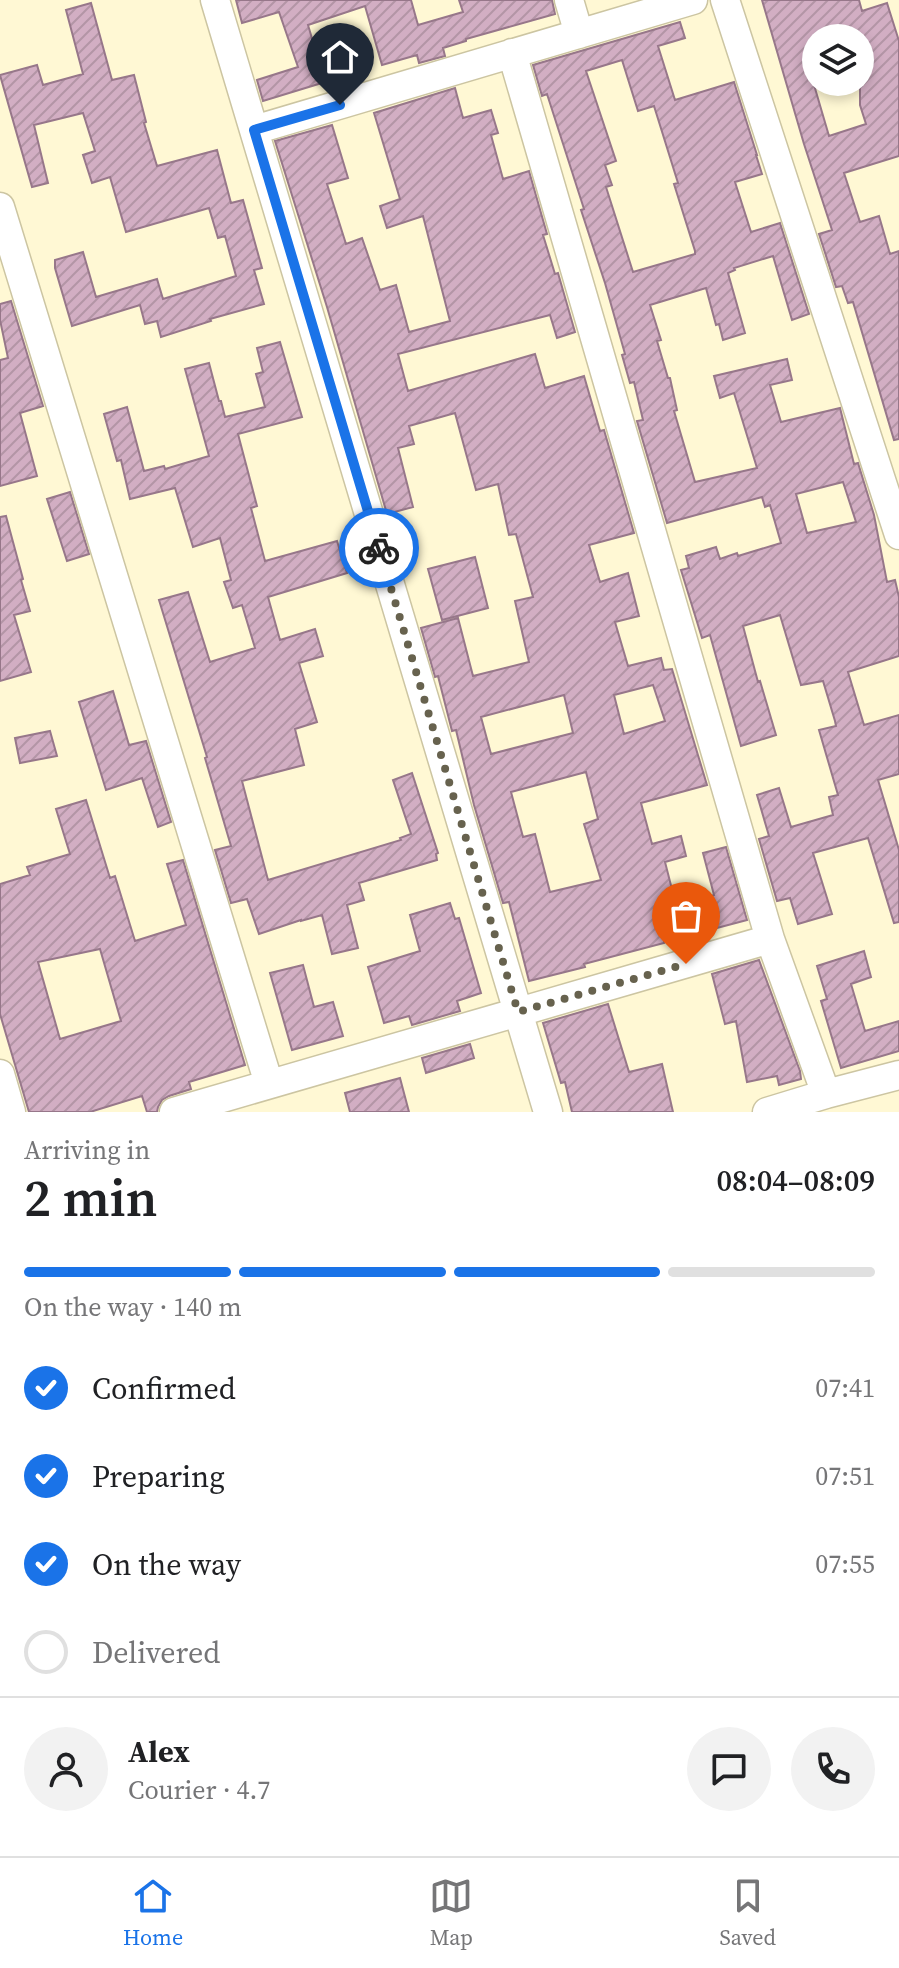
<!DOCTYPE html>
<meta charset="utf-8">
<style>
:root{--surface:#fff;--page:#f2f2f2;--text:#202124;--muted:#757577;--line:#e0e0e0;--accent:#1a73e8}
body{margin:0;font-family:"Source Serif 4",serif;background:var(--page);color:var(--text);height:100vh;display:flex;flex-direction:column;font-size:30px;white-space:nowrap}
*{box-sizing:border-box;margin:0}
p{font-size:26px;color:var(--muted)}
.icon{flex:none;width:44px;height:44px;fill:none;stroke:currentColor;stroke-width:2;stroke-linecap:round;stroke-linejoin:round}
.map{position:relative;height:1112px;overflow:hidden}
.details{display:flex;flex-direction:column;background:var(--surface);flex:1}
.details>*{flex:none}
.fabs{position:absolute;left:802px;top:24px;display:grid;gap:16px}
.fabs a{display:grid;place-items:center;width:72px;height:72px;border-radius:50%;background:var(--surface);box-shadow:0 4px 12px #0003;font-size:40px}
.pin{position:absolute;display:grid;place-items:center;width:68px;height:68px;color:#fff;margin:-82px -34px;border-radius:50% 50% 50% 0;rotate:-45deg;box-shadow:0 0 8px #0007}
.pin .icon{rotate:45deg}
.courier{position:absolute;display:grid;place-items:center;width:80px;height:80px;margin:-40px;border:6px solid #1a73e8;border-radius:50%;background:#fff;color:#222;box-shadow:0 2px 10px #0007}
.headline em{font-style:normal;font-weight:600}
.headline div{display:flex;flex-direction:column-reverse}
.headline{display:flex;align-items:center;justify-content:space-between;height:136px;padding:0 24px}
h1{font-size:52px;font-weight:600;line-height:60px}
.bar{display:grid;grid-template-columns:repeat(4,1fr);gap:12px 8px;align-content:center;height:96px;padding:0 24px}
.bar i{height:10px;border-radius:6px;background:var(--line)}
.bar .selected{background:var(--accent)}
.bar p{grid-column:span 4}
.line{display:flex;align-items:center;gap:20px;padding:0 24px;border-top:2px solid var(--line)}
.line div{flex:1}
.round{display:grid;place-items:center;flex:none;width:84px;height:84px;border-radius:42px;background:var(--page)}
ol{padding:0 24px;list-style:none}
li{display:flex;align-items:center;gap:24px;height:88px}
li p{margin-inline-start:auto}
li .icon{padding:8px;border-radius:50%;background:var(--accent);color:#fff;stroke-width:4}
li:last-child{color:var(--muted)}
li i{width:44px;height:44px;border:4px solid var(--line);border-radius:50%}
.menu{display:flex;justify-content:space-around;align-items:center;height:112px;border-top:2px solid var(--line);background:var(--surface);font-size:22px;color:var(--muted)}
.menu a{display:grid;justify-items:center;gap:4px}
.menu .selected{color:var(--accent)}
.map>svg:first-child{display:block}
.building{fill:url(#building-hatch);stroke:#97778a;stroke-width:2;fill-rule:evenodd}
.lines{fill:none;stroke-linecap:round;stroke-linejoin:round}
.street-casing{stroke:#ccc5a2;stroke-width:31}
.street{stroke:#fff;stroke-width:28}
.done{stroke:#67624e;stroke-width:8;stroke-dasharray:0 14.4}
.route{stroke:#1a73e8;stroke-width:10}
</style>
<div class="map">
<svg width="899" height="1112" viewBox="0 0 899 1112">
<defs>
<pattern id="building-hatch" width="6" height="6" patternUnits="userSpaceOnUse" patternTransform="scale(2)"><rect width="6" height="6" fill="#d2aec3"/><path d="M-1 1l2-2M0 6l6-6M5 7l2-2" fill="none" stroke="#b395a6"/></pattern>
</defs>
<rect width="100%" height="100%" fill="#fff8d4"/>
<path class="building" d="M236 0H411L418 25 463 12 459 0H552L555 14 466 39V41L443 48 445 56 419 63 417 55 382 65 365 6 308 25 325 82 263 101 257 80 298 67 279 12 242 23Z
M762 0H859L862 11 887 3 899 41V156L844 173 860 222 879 216 890 254 899 251V439L894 440 853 302 848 303 842 286 836 287 819 234 832 230 804 144ZM816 38H860V105L866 124 829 136 807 61 816 58Z
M91 3 112 80 134 75 146 122 144 123 157 166 217 150 231 203 243 200 262 268 254 270 264 304 210 319 211 321 161 337 157 321 145 324 140 305 72 326 55 268V260L83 252 96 297 157 279 163 299 236 276 225 236 218 238 209 208 126 232 110 177 92 183 83 155 95 151 83 113 34 125 48 183 32 187 0 75 37 65 43 85 83 74 66 10Z
M680 22 685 38 658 46 675 100 734 82 757 155H756L762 174 735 182 751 232 780 223 809 314 792 320 773 256 734 268 735 270 728 273 745 333 723 340 719 324 716 325 706 288 650 305 661 340 657 341 668 378H670L677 410 674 411 695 482 757 468 734 393 720 398 714 376 787 359 792 380 770 385 781 422 840 408 854 464 858 463 874 515 887 582 895 580 899 597V656L848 672 864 725 899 715V774L878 780 899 850V922L894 923 868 838 813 853 832 914 798 924 790 898 777 901 759 839 769 836 757 795 779 788 791 827 833 815 829 797 838 795 819 730 836 726 835 721 823 681 801 685 780 615 743 626 758 682 760 681 776 735 741 746 710 635 702 638 681 570 689 568 686 556 716 547 720 559 737 553 738 556 781 543 770 505 765 507 762 497 667 523 637 421 643 420 634 382 630 383 622 355 625 354 605 283 581 210 584 209 547 94 542 96 533 65ZM622 60 638 111 654 106 678 183 674 184 695 251V254L633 272 606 187 612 185 605 165 616 161 586 71ZM843 482 856 522 807 533 796 494Z
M455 88 463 118 491 110 498 133 491 135 503 179 529 171 547 234 543 235 555 274 558 273 575 332 557 338 550 315 398 354 408 391 535 354 545 388 584 376 600 431 604 430 634 533 589 545 600 582 628 573 639 616 615 622 628 666 661 658 664 670 672 669 707 785 641 803 652 844 681 836 686 856 665 862 676 905 714 895 703 853 726 847 747 920 664 942V943L584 964 585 967 529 981 509 902 503 903 474 805 456 730 452 731 438 676 435 677 421 628 458 618 473 676 529 662 515 601 533 597 516 534 509 535 498 484 476 490 455 413 409 426 414 444 398 448 413 507 387 514 327 307 275 141 332 125 348 178 327 184 346 244 362 238 380 290 396 285 409 332 450 321 423 216 387 228 380 206 400 199 374 113ZM653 685 665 721 624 734 614 695ZM564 695 573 733 491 754 481 717ZM586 772 598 819 584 824 601 880 550 892 535 834 523 837 511 792Z
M11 301 43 406 20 413 37 476 0 486V360L8 358 0 320V304Z
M280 342 302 417 238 434 257 506 251 508 265 561 337 541 347 573 268 597 280 640 315 629 323 656 299 663 317 722 295 729 304 765 242 781 268 880 401 840 400 838 411 834 393 780 412 773 438 853 436 854 437 860 359 883 364 900 347 905 358 948 332 954 322 915 301 921V920L259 934 247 899 231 903 215 850 231 846 205 758 207 757 159 600 188 592 210 662 255 648 242 605 233 608 224 582 231 580 220 538 193 547 175 488 130 499 121 460 117 461 104 414 127 407 144 471 164 466 165 469 209 456 185 369 209 363 219 401H221L225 417 265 407 256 374 263 372 257 348Z
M70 492 89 554 67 561 47 499Z
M6 516 23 579 21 580 30 611 14 615 31 672 0 681V517Z
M475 557 488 608 442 620 428 569Z
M113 691 129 745 146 741 171 822 158 827 142 778 106 790 79 702Z
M50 731 57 756 20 763 15 738Z
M86 800 110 878 115 876 135 941 186 925 167 864 183 860 245 1065 189 1082 191 1089 169 1096 162 1100 158 1107 157 1112H147L142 1096 90 1112H29L0 1014V884L30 875 27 867 70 854 56 809ZM100 949 121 1021 60 1039 38 962Z
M450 903 455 919 459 918 481 993 457 1001 460 1011 412 1025 409 1016 384 1023 368 967 420 951 410 915Z
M864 951 871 977 851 984 865 1031 899 1021V1051L841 1068 821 1001 827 999 817 966Z
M759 960 800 1071 801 1079 779 1085 777 1076 747 1082 736 1021 725 1024 712 974Z
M303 965 314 1007 333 1002 343 1036 292 1050 270 973Z
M608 1004 629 1072 662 1064 673 1112H572L565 1082 561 1083 543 1023Z
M470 1044 474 1058 426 1073 422 1058Z
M400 1078 409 1112H350L345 1093Z"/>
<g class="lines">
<g class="street-casing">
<path id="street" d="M215 0 548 1112
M569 0 579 34
M725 0 899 535
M512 53 770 939 826 1094
M254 130 693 0
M0 207 269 1084
M0 1074 11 1112
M174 1112 770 939
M767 1112 826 1094 899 1075"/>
</g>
<use href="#street" class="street"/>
</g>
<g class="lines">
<path class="done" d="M379 548 518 1012 686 964"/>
<path class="route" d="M340 105 254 130 379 548"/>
</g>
</svg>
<div class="fabs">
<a><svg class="icon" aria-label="layers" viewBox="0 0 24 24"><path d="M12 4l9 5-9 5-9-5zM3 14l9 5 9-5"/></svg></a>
</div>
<div class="pin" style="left:686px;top:964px;background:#ea580c"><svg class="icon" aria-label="bag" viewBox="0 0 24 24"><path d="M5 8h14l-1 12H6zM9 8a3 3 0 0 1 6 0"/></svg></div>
<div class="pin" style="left:340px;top:105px;background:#1f2937"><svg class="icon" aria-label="home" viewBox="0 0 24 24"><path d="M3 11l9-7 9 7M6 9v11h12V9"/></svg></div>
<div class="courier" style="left:379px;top:548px"><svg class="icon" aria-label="bike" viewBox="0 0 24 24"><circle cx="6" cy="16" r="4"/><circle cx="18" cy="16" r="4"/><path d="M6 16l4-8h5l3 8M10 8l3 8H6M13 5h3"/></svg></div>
</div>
<section class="details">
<div class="headline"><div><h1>2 min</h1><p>Arriving in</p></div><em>08:04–08:09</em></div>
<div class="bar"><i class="selected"></i><i class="selected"></i><i class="selected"></i><i></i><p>On the way · 140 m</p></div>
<ol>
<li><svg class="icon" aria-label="check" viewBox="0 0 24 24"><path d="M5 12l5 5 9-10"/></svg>Confirmed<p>07:41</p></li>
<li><svg class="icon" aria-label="check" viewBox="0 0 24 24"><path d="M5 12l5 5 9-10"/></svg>Preparing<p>07:51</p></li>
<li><svg class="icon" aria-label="check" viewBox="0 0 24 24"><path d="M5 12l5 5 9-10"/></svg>On the way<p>07:55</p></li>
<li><i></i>Delivered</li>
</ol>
<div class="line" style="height:144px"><a class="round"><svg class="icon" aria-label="person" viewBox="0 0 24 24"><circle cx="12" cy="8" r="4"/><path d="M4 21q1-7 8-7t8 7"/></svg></a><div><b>Alex</b><p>Courier · 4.7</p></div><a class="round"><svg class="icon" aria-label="chat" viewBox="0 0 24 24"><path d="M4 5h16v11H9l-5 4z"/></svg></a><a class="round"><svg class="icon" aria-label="phone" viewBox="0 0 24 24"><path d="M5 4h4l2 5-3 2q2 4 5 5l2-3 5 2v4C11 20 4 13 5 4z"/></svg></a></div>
</section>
<nav class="menu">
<a class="selected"><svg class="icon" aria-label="home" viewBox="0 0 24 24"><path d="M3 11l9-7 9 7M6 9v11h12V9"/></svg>Home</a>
<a><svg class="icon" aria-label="map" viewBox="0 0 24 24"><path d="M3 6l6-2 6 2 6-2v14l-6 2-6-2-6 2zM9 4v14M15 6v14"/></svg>Map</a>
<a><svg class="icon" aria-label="saved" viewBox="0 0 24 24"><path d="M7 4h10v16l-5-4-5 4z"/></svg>Saved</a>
</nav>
